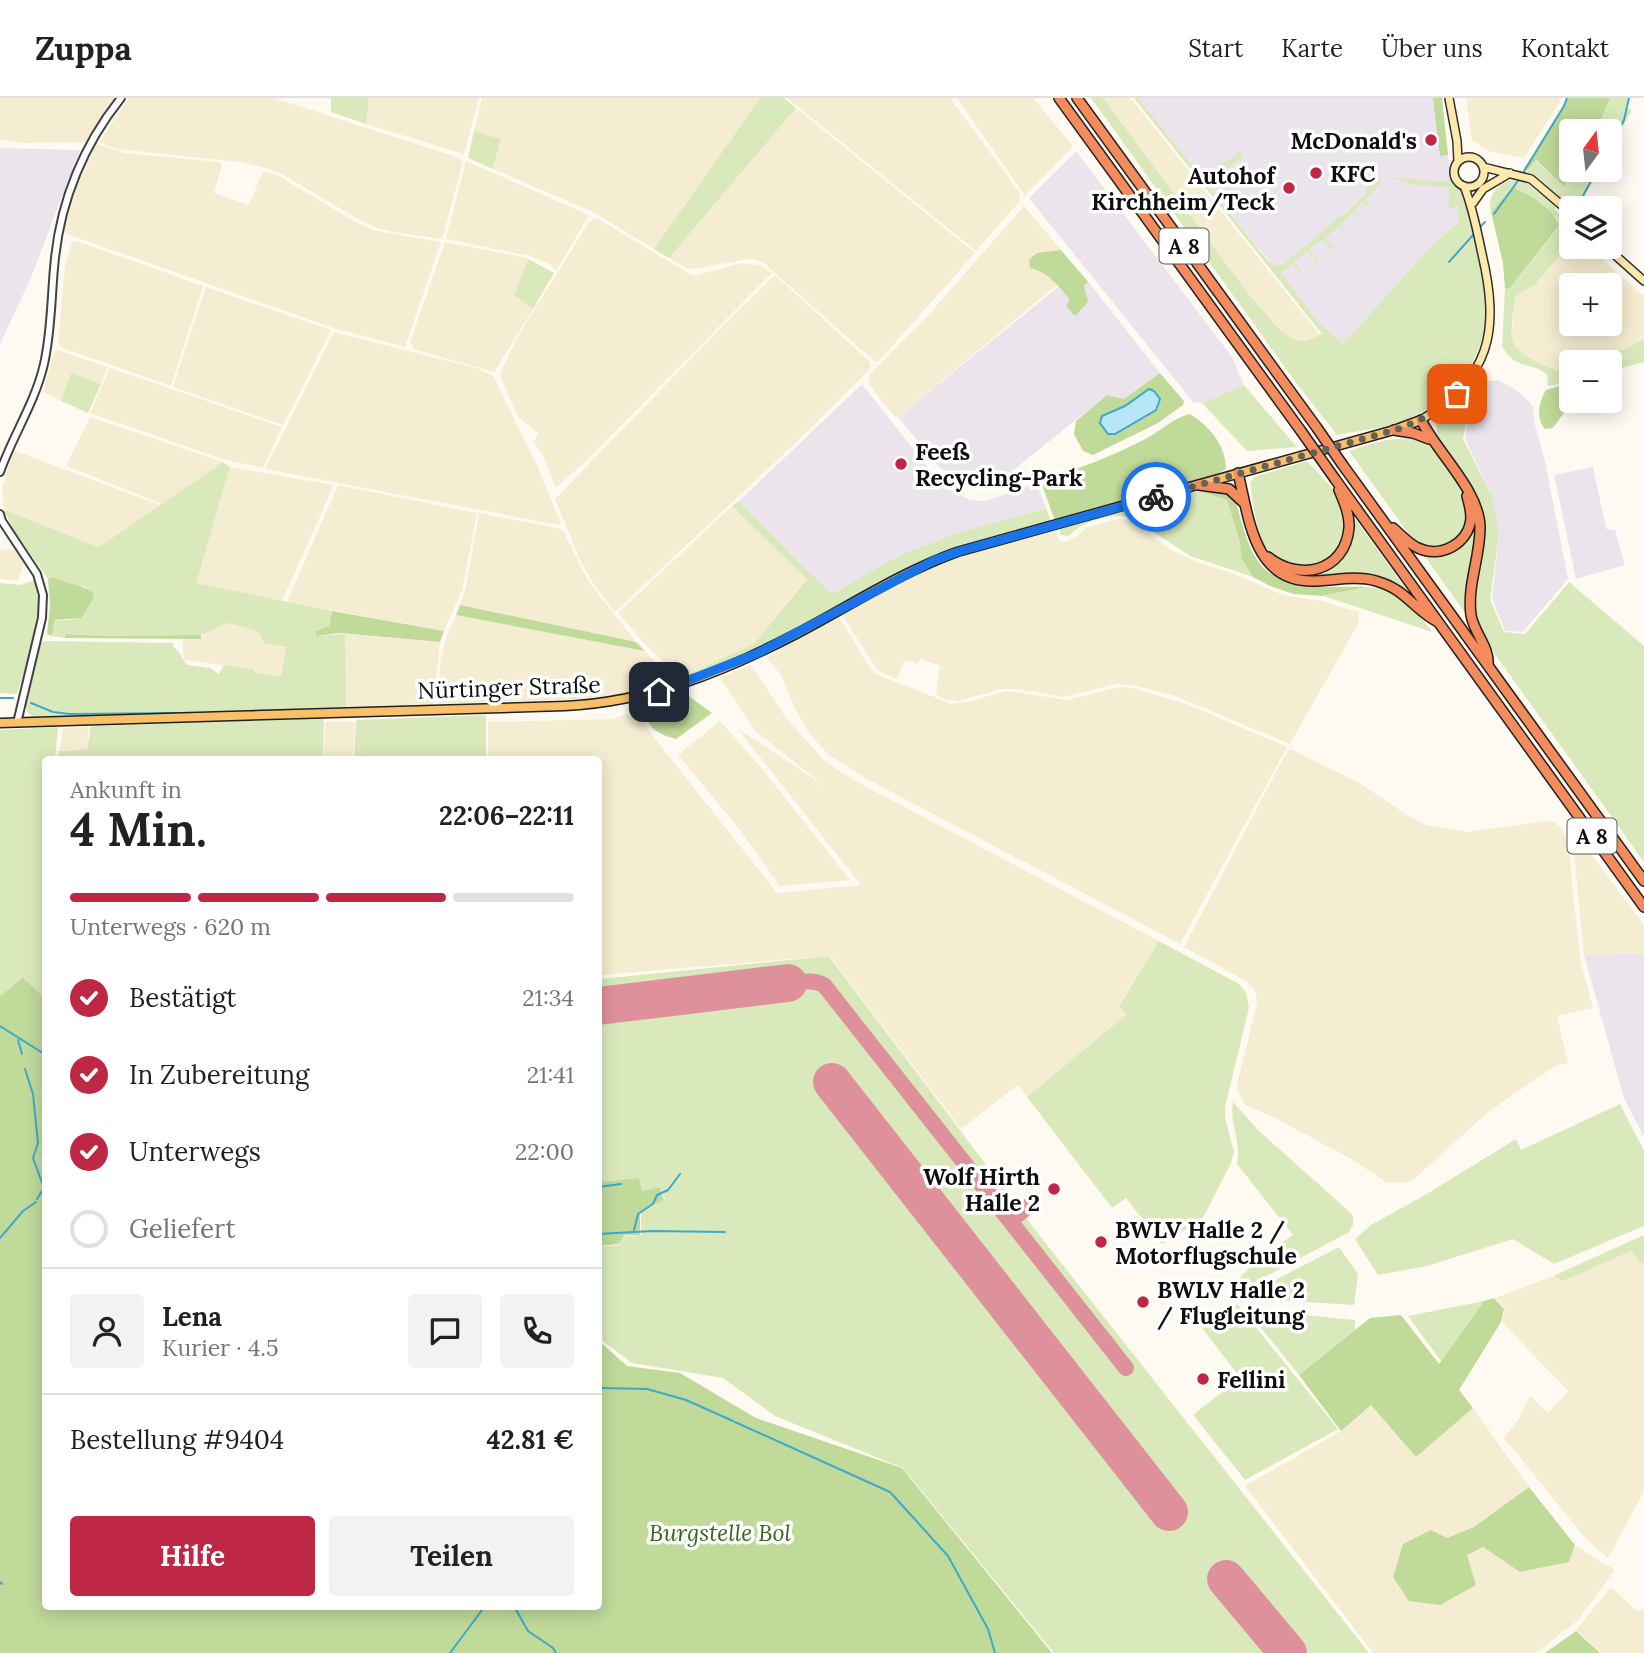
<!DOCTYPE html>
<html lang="de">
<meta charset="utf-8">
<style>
:root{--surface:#fff;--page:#f2f2f2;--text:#222;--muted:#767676;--line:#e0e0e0;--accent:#bf2845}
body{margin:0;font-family:Lora,serif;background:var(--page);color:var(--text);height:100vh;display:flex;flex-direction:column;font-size:26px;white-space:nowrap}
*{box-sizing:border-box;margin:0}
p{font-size:23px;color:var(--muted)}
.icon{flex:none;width:38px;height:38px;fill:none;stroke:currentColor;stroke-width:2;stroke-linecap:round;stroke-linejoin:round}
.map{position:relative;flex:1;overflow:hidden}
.details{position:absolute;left:42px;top:658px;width:560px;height:854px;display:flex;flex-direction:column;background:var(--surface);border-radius:7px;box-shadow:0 4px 18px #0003}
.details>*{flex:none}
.needle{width:46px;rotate:15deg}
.tools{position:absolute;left:1559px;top:21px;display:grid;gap:14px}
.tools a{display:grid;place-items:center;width:63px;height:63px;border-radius:7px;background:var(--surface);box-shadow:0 4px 18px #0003;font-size:35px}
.pin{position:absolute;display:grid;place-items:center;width:60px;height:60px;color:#fff;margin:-30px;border-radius:14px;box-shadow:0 4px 10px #0006}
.courier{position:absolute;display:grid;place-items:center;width:70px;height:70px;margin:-35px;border:5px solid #1a73e8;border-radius:50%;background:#fff;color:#222;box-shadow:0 2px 9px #0007}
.headline em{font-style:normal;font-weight:700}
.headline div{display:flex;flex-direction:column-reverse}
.headline{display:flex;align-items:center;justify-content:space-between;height:119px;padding:0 28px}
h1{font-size:46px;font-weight:700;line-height:52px}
.bar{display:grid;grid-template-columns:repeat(4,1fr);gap:10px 7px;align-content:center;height:84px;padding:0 28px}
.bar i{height:9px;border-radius:5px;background:var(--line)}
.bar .active{background:var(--accent)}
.bar p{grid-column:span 4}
.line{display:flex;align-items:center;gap:18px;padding:0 28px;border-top:2px solid var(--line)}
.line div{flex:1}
.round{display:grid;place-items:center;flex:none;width:74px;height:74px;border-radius:7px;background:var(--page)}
ol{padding:0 28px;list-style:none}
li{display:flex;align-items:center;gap:21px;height:77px}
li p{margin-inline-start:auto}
li .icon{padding:7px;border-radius:50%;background:var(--accent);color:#fff;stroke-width:4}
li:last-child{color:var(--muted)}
li i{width:38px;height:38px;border:4px solid var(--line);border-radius:50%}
.action{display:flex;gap:14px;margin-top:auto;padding:14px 28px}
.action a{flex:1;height:80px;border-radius:7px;background:var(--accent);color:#fff;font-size:28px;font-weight:700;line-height:80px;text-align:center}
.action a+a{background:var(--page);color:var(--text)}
header{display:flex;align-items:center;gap:42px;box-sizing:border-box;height:98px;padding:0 35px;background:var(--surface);border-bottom:2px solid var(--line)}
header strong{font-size:33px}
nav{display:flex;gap:38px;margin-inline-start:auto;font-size:24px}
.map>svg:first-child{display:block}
.industrial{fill:#ebe4ed}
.farmland{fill:#f5edd1;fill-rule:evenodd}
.green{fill:#dae9bb}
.forest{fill:#c0da9a;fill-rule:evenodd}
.water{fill:#b7e7f6;stroke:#3ea8cc;stroke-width:2}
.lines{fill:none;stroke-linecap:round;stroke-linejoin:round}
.stream{stroke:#3ea8cc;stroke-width:2}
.taxiway{stroke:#df919b;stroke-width:16}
.runway{stroke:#df919b;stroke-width:38}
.tertiary-casing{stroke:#424242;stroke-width:10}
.secondary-casing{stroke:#313131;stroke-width:10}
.primary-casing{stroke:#202020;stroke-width:11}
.motorway-casing{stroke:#202020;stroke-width:12}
.tertiary{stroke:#fff;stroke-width:6}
.secondary{stroke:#fee9ad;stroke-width:7}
.primary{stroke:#f7c069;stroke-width:8}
.motorway{stroke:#f38b5c;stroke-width:9}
.motorway-bridge-casing{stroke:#202020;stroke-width:12;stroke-linecap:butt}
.motorway-bridge{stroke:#f38b5c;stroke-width:9}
.done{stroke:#63615e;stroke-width:7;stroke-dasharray:0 12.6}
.route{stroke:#1a73e8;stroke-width:9}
.poi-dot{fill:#bf2845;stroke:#fff;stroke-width:2.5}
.labels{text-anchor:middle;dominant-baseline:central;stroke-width:7;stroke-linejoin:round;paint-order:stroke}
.shield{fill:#fff;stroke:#575757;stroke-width:2}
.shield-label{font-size:21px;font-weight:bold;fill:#0f0f0f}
.poi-label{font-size:23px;font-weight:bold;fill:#0f0f0f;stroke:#fff;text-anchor:start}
.street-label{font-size:23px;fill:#0f0f0f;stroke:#fff}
.park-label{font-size:23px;font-style:italic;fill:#39671f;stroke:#fff}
</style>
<header>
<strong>Zuppa</strong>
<nav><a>Start</a><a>Karte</a><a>Über uns</a><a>Kontakt</a></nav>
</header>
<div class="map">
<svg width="1644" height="1555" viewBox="0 0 1644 1555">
<rect width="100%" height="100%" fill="#fffaf1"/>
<path class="industrial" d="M1138 0H1435L1457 100 1459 124 1430 149 1343 246 1318 224Z
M0 50 80 52 30 182 0 246Z
M1076 53 1232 259 1244 287 1202 305 1193 304 1029 100Z
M1079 172 1160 275 1124 301 1107 297 1001 382 971 391 938 368 898 319Z
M1497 282 1513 290 1530 304 1533 310 1534 323 1544 359 1568 481 1523 534 1505 533 1492 500 1499 438 1491 396 1465 341 1470 304 1484 284Z
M862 286 937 381 953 394 970 402 986 403 1036 385 1046 410 957 435 900 457 831 496 739 403Z
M1593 369 1606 431 1615 432 1625 467 1576 481 1554 377Z
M1642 855 1644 857V1039L1624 1000 1584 857Z"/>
<path class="farmland" d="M0 0H115L88 44 27 45 0 42Z
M129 0H274L457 59 463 64 442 141 393 134 377 130 358 121 280 75 261 69 240 64 116 51 99 44Z
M369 0H479L464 56 366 26Z
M482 0H760L654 151 593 114 493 71 501 41 474 33Z
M787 0H950L1020 95 1019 104 976 153Z
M957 0H1033L1073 48 1025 98Z
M1101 0H1130L1133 3 1320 237 1307 243 1295 242 1281 233 1247 194Z
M1466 0H1562L1524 60 1490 54 1472 42Z
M796 10 975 155 879 263H874L765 166 755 161H748L695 171 686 170 669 160Z
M97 46 125 55 220 64 222 67 214 95 249 107 263 73 279 78 357 125 377 133 441 144 405 249 333 230 64 135 77 87Z
M466 63 589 117 556 173 551 167 530 158 446 141Z
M1024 108 1061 152 1037 155 1040 172 1058 186 898 319 893 317 868 285 870 276 931 214Z
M597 120 693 178 742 165 762 168 772 175 586 363 557 389 554 387 544 359 533 343 539 336 517 318 500 276 518 238 589 124Z
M77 143 203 188 171 288 62 250 58 245 65 167 72 145Z
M445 144 528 160 514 197 533 211 494 274 416 252 412 248 410 244Z
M1571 144 1572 149H1588L1644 198V241L1598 264H1572L1571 275 1557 273 1522 258 1511 242 1515 200 1518 196 1534 188ZM1572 187H1610V226H1572Z
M775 177 870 264 871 270 803 338 615 514 593 485 579 460 555 401 720 231Z
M206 189 331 232 283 327 173 289Z
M334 234 479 271 493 278 537 367 561 426 558 427 265 371Z
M55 251 108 269 101 286 71 276 61 303 43 294Z
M110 270 282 329 263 370 225 362 90 315Z
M90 319 223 364 162 406 66 368Z
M13 352 160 407 99 449 4 412 2 390Z
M230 369 334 387 282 503 196 485Z
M338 387 477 415 462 492 444 533 287 504Z
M732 408 807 480 754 546 680 580 647 548 618 515Z
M479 415 558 430 563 433 588 483 636 544 460 507 466 489Z
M1118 421 1131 423 1173 453 1197 464 1232 475 1283 497 1321 503 1359 514 1358 526 1290 646 1175 598 1132 587 1116 586 1063 599 1018 591H1002L959 603 944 601 936 597 940 568 920 561 918 566 905 562 897 581 878 573 842 517 880 494 950 461 1054 433 1060 443 1067 444 1072 442 1087 429Z
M0 450 2 452H16L24 465 18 483 0 481Z
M456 517 645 553 674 585 613 600 438 606 440 564 444 546Z
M839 519 869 568 876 576 952 606 967 604 1007 593 1068 602 1118 589 1133 590 1189 607 1287 649 1180 846 865 680 829 657 813 640 805 628 794 609 782 578 768 562V559L787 547Z
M228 525 254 532 259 535 265 546 286 549 281 580 255 575 253 571 184 562 182 541H201L204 534Z
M345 536 440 544 433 608 346 610Z
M751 567 786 620 825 663 857 684 1159 843 1119 907 1127 916 1027 999 1018 987 961 1031 830 858 599 877 598 662H488V624L612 621 634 614 777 795 861 787 737 630 825 688 755 633 720 579Z
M720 623 764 673 850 782 780 788 740 732 678 657Z
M325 624H355L353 661H324Z
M89 629 87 651 60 652 63 630Z
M1290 651 1358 684 1410 719 1426 727 1467 734 1546 723 1555 725 1562 731 1568 744 1580 861 1593 910 1557 918 1568 965 1555 968 1488 1014 1411 1084 1387 1085 1353 1062 1273 1019 1245 1007 1237 991 1238 982 1257 905 1256 895 1252 888 1235 877 1184 849 1283 661Z
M1576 736 1644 827V857L1642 855 1584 857 1574 755 1571 740Z
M1631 1152 1644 1169V1393L1608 1460 1587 1442 1504 1340 1520 1319 1530 1298 1548 1315 1568 1293 1502 1224 1505 1211 1495 1200 1553 1178 1563 1183Z
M1371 1307 1416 1359 1473 1310 1529 1389 1474 1429 1447 1440 1476 1486 1467 1457 1483 1449 1520 1474 1569 1464 1575 1447 1615 1472 1578 1522 1536 1555H1373L1245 1388 1341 1333Z
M1611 1489 1638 1514 1644 1509V1555H1601L1576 1532Z"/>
<path class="green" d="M331 0H369L366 26 331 14Z
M760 0H784L796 10 669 160 654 151Z
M1091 0H1101L1106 4 1247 194 1281 233 1295 242 1307 243 1322 236 1134 0H1138L1203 81 1240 53 1243 58 1208 87 1268 163 1277 168 1284 166 1340 118 1342 119 1367 94 1365 91 1381 78 1380 88H1376L1375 92 1365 102 1371 108 1369 109 1363 104 1354 113 1361 120 1352 115 1340 127 1347 135 1346 136 1338 129 1325 140 1334 150 1332 152 1323 141 1309 152 1319 163 1317 164 1308 153 1294 164 1303 176 1302 177 1292 166 1288 169V172L1286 170 1281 175 1318 224 1343 246 1430 149 1459 124 1457 106 1452 111 1449 110V89L1413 87 1390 79 1447 84 1448 81 1463 93C1471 126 1484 170 1486 203 1490 259 1451 305 1400 324 1380 331 1357 333 1337 337L1297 286Z
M1610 0H1630L1627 9 1632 12 1610 52V33H1596Z
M474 33 501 41 493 71 468 60Z
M1535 62 1564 89 1574 72H1599L1578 110 1566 101H1562L1537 79 1527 74Z
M1511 82 1527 86 1555 107V112L1571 128V144L1534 188 1518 196 1515 200C1512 235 1502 248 1539 265 1550 270 1560 275 1571 275V284L1548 288 1547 277C1534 263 1516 274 1502 248L1505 190 1509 191 1559 129 1557 120 1513 90 1491 114C1487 99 1496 86 1511 82Z
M528 161 554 175 533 211 514 197Z
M1644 241V264L1610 273V264H1598Z
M71 275 101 286 88 315 61 303Z
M1480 279 1482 281 1469 303 1463 341 1492 398 1499 437 1490 501 1504 534 1525 536 1569 484 1644 548V764L1349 353C1372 346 1397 336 1421 343L1437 335 1436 325Z
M1244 287 1297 349 1247 353 1202 305Z
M1307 363C1319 376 1334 389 1341 405 1356 439 1334 473 1296 467 1285 466 1275 462 1268 453 1255 435 1254 407 1250 385L1254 379Z
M223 364 230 369 196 485 332 513 329 528 316 533V538L345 536 346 610 35 620 27 614 25 600 39 546 45 543 173 545 174 550 177 552 187 567 210 570 219 576 224 567 254 571 255 575 281 579 286 549 265 546 259 535 254 532 228 525 201 537 105 538 67 536 65 540 52 538 55 523C74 520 78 526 90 507L86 489 61 484 53 479 48 481 13 431 4 412 99 449Z
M1199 393 1227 402 1240 445 1241 460 1253 479 1190 458 1133 420C1115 414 1082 423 1069 438L1060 437V429Z
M739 403 831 496 900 457 957 435 1046 410 1050 421 1048 425 936 458 757 552 682 583 680 580 754 546 807 481 732 408Z
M1351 415 1406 491 1405 492 1379 479 1367 477 1314 479 1290 476 1289 473 1335 463Z
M35 482C46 520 28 560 17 596L0 595V485L20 487Z
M1367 489 1390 492 1412 508 1432 534 1323 498Z
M486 617V661H354L356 622Z
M324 620 323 661 57 660 59 653 87 651 91 628Z
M58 629 55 661 46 662 45 900 23 881 0 898V632Z
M1159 843 1239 886 1246 894 1249 910 1225 1009V1020L1234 1054 1231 1065 1203 1120 1162 1146 1126 1100 1112 1110 1027 999 1127 916 1119 908Z
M829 858 1029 1124 1369 1555H1054L903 1370 775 1318 723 1280 632 1265 599 1240V1149L619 1147 625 1138 641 1137V1115L665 1101 660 1089 642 1093 639 1080 599 1084V881Z
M1233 1004 1259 1033 1353 1117V1127L1349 1134 1246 1189 1239 1180 1261 1159 1293 1137 1237 1066C1242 1044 1229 1026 1233 1004Z
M1620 1006 1644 1053V1128L1554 1166 1513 1141 1427 1168 1378 1177 1355 1141 1371 1127 1425 1097 1516 1041 1521 1052Z
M1644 1137V1169L1631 1153 1563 1183 1553 1178Z
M1339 1149 1358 1176 1354 1207 1256 1201 1252 1194Z
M1484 1203 1441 1263 1408 1218Z
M1237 1206 1338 1331 1245 1382 1193 1317 1231 1287 1233 1290 1242 1282 1202 1230Z
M1246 1211 1355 1222V1232L1299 1277Z"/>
<path class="forest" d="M1433 0H1442L1448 57 1440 58Z
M1566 0H1610L1596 33H1572V72H1574L1564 89 1536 62 1526 74 1523 72 1563 8Z
M1512 90C1528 95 1555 112 1559 128L1509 191 1505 190 1503 165 1491 114Z
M1061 152 1088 184 1084 188 1088 204 1075 218 1066 208 1070 202C1059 188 1048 174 1030 170L1029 162 1037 155Z
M1160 275 1184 303 1183 307 1158 325 1093 357 1083 353 1074 336 1076 323 1107 297 1124 301ZM1142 295 1147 319 1128 327 1124 331 1104 330 1100 325 1102 318 1125 308Z
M1571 285 1572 303H1589L1563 316 1553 330 1545 331C1535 319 1539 305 1546 292Z
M1190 316C1209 328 1226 347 1226 371L1219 375 1055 423 1041 384C1077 371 1113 358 1147 340 1162 332 1173 320 1190 316Z
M1218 392C1224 393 1228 394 1232 399 1237 404 1238 412 1240 419 1247 441 1253 467 1275 478 1303 493 1337 488 1367 489L1322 498 1294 496 1270 488 1253 479 1241 460 1240 445 1227 402 1199 393Z
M53 479C66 487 82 485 94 496L90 507 81 520 55 522 52 538 47 536 50 508 48 481Z
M460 507 636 544 645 553 456 517Z
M332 513 444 533 440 544 340 535 316 538V533L329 528Z
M66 536 105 538 201 537V541L65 540Z
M682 593 712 615 676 641C653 635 647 628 642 605Z
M23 880 46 901V1508H598L599 1243 627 1268 680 1275 756 1320 902 1370 1052 1555H0V898Z
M639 1080 642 1093 660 1089 664 1102 640 1114V1137H625L619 1146 599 1148V1084Z
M1494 1200 1504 1211 1501 1224 1459 1292 1473 1310 1416 1359 1371 1307 1341 1333 1299 1277 1370 1220 1401 1217 1439 1266 1484 1203Z
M1529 1389 1575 1447 1569 1464 1520 1474 1483 1449 1467 1457 1476 1487 1440 1507 1409 1503 1393 1479 1403 1446 1431 1432 1447 1440 1474 1429Z
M1576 1533 1600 1555H1545Z"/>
<path class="water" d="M1149 291 1154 293 1160 301 1156 312 1115 336H1108L1100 325 1102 318 1125 308Z"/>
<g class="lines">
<path class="stream" d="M1610 47 1624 22 1629 0
M1523 75 1564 8 1567 0
M1578 107 1597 72
M1494 116 1520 80
M1480 129 1485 124
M1449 164 1474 136
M0 600H13
M31 605 53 614 70 616 177 615
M0 928 46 957
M18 942 22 956
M25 971 33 996 38 1045 33 1060 44 1090 37 1101
M598 1089 621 1086
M634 1132 638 1116 653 1106 657 1097 668 1092 680 1076
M598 1136 652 1133 725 1134
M0 1140 23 1113 36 1104
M601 1290 647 1291 686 1302 733 1323
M735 1324 890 1394 948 1458 988 1531 995 1555
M0 1484 2 1486
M514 1508 528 1533 553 1550 556 1555
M450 1555 485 1508"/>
<path class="taxiway" d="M788 885C801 884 813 881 824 887L1126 1270
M1010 1123 1030 1107"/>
<path class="runway" d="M598 908 788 885
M832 984 1169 1414
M1226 1481 1288 1555"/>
<g class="tertiary-casing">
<path id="tertiary" d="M0 374C13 337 35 305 44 266 52 231 51 195 55 160 61 102 84 46 121 0
M0 416 2 423 37 476 43 497 42 520 17 625"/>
</g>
<g class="secondary-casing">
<path id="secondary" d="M1449 0 1457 43 1458 63
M1454 74a15 15 0 1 1 30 0a15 15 0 1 1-30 0Z
M1483 69 1531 81 1572 116
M1473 105 1483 91 1510 75
M1606 149 1644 183
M1421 322C1491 279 1500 233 1482 156 1477 133 1473 110 1464 88"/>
</g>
<g class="primary-casing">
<path id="primary" d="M0 625 565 608C647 604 721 575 794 537 848 509 899 475 957 454L1394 332 1421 322"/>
</g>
<g class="motorway-casing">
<path id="motorway" d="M1059 0 1301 333
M1077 0 1317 330
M1421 322C1438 356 1480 393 1480 430 1480 460 1467 487 1471 517 1474 535 1490 550 1488 567
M1394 332 1413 335 1429 341
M1342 366 1644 783
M1238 375C1249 419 1253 483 1312 483 1333 483 1355 477 1376 483 1406 491 1414 512 1438 524
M1335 381 1644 809
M1199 387 1229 391 1244 405
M1393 430C1401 437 1409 446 1418 450 1441 461 1469 445 1471 420 1471 413 1469 405 1467 398
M1268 459C1299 484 1345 474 1349 430 1350 417 1344 404 1339 392"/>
</g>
<use href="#tertiary" class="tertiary"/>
<use href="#secondary" class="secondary"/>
<use href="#primary" class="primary"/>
<use href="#motorway" class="motorway"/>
<g class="motorway-bridge-casing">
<path id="motorway-bridge" d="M1317 330 1342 366
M1301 333 1335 381"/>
</g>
<use href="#motorway-bridge" class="motorway-bridge"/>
</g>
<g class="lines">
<path class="done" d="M1156 399 1398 331 1420 322 1457 296"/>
<path class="route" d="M659 594 758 555 933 463 957 454 1156 399"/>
</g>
<g class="poi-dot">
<circle cx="1431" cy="42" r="7"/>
<circle cx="1316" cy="75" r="7"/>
<circle cx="1289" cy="90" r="7"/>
<circle cx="901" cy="366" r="7"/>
<circle cx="1054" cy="1091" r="7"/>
<circle cx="1101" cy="1144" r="7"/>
<circle cx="1143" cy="1204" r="7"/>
<circle cx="1203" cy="1281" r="7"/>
</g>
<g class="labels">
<g class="shield">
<rect x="1159.5" y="130.5" width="49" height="35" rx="5"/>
<rect x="1567.5" y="720.5" width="49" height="35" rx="5"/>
</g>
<g class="shield-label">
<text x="1184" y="148">A 8</text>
<text x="1592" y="738">A 8</text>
</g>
<g class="poi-label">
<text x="1417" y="42" text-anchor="end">McDonald's</text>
<text x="1330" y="75">KFC</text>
<text x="1275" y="77" text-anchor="end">Autohof<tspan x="1275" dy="26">Kirchheim/Teck</tspan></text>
<text x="915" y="353">Feeß<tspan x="915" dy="26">Recycling-Park</tspan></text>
<text x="1040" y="1078" text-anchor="end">Wolf Hirth<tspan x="1040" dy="26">Halle 2</tspan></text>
<text x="1115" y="1131">BWLV Halle 2 /<tspan x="1115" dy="26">Motorflugschule</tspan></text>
<text x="1157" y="1191">BWLV Halle 2<tspan x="1157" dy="26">/ Flugleitung</tspan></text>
<text x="1217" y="1281">Fellini</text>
</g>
<g class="street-label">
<text transform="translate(509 589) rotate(-2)">Nürtinger Straße</text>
</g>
<g class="park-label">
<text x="720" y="1434">Burgstelle Bol</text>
</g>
</g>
</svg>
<div class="tools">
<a><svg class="needle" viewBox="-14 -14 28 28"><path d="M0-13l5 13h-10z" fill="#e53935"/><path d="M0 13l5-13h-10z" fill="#767676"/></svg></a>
<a><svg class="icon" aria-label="layers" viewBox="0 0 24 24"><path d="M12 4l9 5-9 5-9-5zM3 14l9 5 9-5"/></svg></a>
<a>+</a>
<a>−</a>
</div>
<div class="pin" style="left:1457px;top:296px;background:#ea580c"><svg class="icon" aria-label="bag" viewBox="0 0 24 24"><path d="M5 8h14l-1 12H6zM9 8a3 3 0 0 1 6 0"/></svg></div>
<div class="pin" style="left:659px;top:594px;background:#1f2937"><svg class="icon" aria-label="home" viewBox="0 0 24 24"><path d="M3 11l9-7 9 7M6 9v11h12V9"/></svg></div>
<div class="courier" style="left:1156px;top:399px"><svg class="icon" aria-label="bike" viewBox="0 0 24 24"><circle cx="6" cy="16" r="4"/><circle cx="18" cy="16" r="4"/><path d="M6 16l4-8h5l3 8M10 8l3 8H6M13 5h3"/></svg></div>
<section class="details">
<div class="headline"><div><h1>4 Min.</h1><p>Ankunft in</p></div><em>22:06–22:11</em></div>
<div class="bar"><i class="active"></i><i class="active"></i><i class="active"></i><i></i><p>Unterwegs · 620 m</p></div>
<ol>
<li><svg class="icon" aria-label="check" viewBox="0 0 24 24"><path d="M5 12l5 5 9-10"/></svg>Bestätigt<p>21:34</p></li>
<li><svg class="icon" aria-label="check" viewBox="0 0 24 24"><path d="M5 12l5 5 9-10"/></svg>In Zubereitung<p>21:41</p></li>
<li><svg class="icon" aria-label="check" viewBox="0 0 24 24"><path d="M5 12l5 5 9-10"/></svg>Unterwegs<p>22:00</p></li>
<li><i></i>Geliefert</li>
</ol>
<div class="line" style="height:126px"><a class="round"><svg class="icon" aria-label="person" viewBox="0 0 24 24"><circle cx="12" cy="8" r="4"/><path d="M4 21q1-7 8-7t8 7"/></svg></a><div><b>Lena</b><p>Kurier · 4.5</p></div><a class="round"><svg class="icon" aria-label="chat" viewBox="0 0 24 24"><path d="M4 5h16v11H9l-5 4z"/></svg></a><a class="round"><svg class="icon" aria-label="phone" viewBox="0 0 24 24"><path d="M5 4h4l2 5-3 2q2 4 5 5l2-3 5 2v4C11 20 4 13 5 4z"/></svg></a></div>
<div class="line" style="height:91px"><div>Bestellung #9404</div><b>42.81 €</b></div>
<div class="action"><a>Hilfe</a><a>Teilen</a></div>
</section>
</div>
